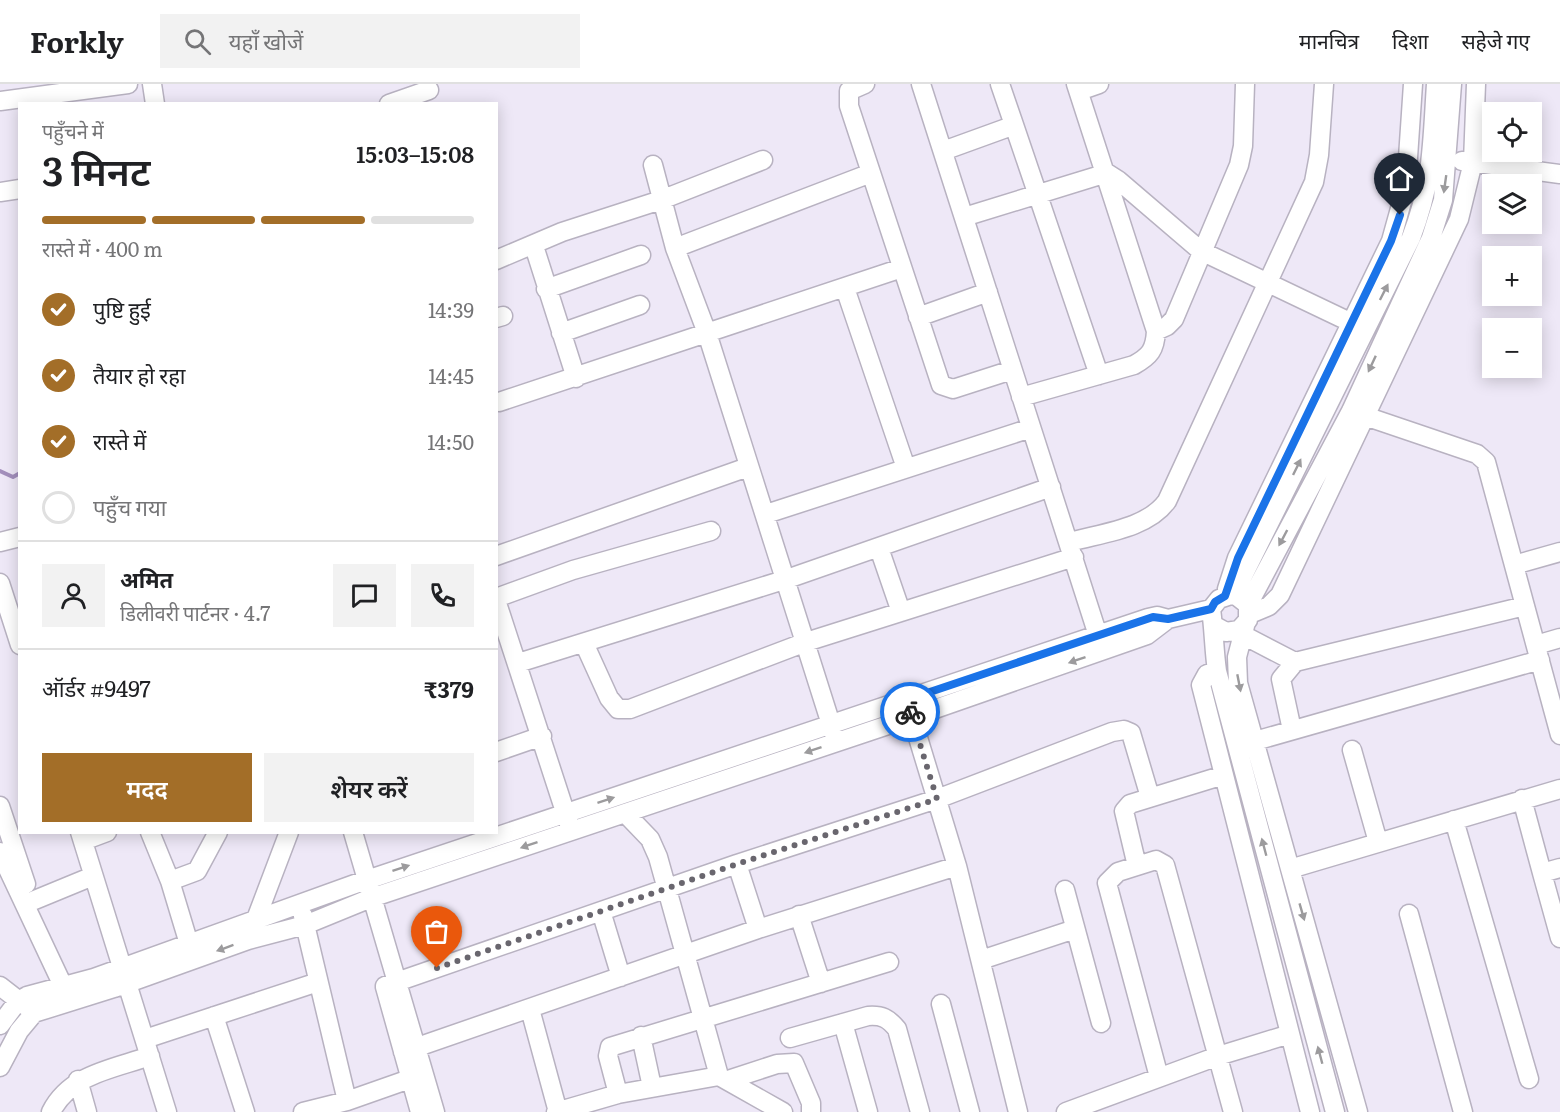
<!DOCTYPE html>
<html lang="hi">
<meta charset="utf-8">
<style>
:root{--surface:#fff;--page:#f2f2f2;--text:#202124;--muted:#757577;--line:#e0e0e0;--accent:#a36e28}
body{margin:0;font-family:Literata,"Noto Sans Devanagari",serif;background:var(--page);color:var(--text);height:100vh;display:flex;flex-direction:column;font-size:22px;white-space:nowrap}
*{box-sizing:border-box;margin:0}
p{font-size:20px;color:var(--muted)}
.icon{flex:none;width:33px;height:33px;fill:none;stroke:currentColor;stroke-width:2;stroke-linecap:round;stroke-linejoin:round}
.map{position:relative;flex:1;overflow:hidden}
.sheet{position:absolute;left:18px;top:18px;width:480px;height:732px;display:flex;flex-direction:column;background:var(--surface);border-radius:0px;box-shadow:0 3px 15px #0003}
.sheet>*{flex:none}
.buttons{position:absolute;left:1482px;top:18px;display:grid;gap:12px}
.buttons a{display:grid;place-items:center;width:60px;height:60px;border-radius:0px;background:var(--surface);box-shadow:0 3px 15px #0003;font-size:30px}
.pin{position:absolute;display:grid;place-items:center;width:51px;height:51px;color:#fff;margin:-62px -26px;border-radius:50% 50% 50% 0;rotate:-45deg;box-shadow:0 0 6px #0007}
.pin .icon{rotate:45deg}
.courier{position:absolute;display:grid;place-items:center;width:60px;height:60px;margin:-30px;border:4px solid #1a73e8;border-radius:50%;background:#fff;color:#222;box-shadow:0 2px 8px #0007}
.head em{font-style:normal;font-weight:600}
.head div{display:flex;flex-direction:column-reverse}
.head{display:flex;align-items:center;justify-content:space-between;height:102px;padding:0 24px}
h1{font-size:39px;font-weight:600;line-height:45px}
.bar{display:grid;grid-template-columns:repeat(4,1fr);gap:9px 6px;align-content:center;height:72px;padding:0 24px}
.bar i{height:8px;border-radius:4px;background:var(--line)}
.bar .current{background:var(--accent)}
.bar p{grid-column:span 4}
.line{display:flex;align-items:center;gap:15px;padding:0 24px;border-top:2px solid var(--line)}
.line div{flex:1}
.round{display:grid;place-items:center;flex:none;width:63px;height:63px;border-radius:0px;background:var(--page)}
ol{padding:0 24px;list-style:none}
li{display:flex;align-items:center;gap:18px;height:66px}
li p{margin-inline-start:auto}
li .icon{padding:6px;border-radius:50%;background:var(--accent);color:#fff;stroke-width:4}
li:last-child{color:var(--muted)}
li i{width:33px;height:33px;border:3px solid var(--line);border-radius:50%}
.cta{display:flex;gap:12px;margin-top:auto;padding:12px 24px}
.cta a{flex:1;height:69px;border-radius:0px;background:var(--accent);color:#fff;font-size:24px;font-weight:600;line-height:69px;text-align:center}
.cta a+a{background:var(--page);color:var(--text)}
header{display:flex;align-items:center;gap:36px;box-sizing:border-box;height:84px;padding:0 30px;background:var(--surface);border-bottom:2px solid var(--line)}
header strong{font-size:28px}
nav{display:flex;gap:33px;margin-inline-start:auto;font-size:21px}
.search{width:420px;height:54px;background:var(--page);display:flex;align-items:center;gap:15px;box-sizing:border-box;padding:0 21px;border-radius:0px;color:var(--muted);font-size:22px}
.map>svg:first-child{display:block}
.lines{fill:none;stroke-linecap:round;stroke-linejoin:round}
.stream{stroke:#a38fbc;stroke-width:4}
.minor-casing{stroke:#b8b2c1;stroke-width:21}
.minor{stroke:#fff;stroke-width:18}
.oneway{fill:#9c9b9d}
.done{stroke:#69666e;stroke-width:6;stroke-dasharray:0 10.8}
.route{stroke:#1a73e8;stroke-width:8}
</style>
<header>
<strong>Forkly</strong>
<div class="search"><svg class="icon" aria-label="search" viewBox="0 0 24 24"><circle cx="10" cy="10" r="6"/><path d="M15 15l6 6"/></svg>यहाँ खोजें</div>
<nav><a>मानचित्र</a><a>दिशा</a><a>सहेजे गए</a></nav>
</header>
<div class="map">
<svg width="1560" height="1028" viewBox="0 0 1560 1028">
<rect width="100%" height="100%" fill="#eee8f7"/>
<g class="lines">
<path class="stream" d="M0 387 13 393 20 389"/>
<g class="minor-casing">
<path id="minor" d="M152 0 155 20
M865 0 849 7V22L941 301 953 305 1012 286
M921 0 1102 564
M1079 7 1099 0
M0 17 128 0
M389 20 429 6
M1012 35 1099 291
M943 67 1012 42V35L1000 0
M1462 77 1560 90
M653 81 675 164 707 249 835 653
M0 108 20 105
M964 133 1107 89 1118 96 1201 167 1352 239
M534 162 576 294
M675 164 871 89
M496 176 562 148 661 116 763 76
M845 204 906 384
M546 205 641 171
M918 233 988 208
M496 234 503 232
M1156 247 1167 242 1174 235 1239 81 1243 62 1245 0
M561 249 640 221
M1021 313 1134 281C1150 272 1155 266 1156 247L1076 0
M499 318 902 184
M1356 329 1477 370 1486 378 1525 522
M766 430 1031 344
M0 458 20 453
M1070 458C1101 449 1147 445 1167 417L1314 98 1319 71 1324 0
M879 464 901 528 1074 473
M496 472 748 383
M1514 481 1560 468
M0 499 20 561
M1227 505 1237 474 1391 157 1406 103 1413 0
M1234 510 1411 154C1433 97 1432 60 1436 0
M496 514 573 486 711 447
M496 516 569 740
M1248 521 1351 327 1431 154 1443 116 1452 0
M1250 530 1269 522 1280 511 1459 135 1473 78 1476 0
M1215 542 1226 548 1239 546 1248 536V521L1234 510 1219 515 1211 525C1214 546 1214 566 1217 587L1335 1028
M1245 542 1237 573 1238 599 1358 1028
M1243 551 1295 578
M584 559 609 614 618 625H630L806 558 901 528
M1536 561 1560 554
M518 579 787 495 1051 403
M1217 587 1207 590 1201 601 1310 1028
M909 624 957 782 1018 1028
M1292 646 1281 595 1295 578 1525 522 1560 651
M1255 657 1540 576
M1352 666 1378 758
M496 668 542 652
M1522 715 1542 789 1560 784
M0 722 26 800
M625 729 650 755 658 773 719 992 783 1028
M1454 736 1529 995
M80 748 167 1028
M150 748 170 797 189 860
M353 748 435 1028
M83 757 107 748
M0 768 64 904
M1137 782 1124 727 1130 720 1224 691
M1290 785 1560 705
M1542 789 1560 854
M170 797 197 787 218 748
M1065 806 1101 939
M25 820 93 792
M601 827 621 893
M1409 830 1463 1028
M799 831 821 899
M303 832 347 1017
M253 843 289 748
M758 845 737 780 937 715 1112 648 1124 646 1131 649 1150 713
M981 876 1075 845
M0 902 27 923
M385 902 737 780
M385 903 420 1028
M941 920 970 1028
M530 925 558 1028
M214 932 245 1028
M843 939 868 1028
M0 941 18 917 27 912 94 894 355 800 1148 534 1157 532 1168 535 1211 525
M641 952 652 1003
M790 954 868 932C882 931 888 934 897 945L920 1028
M145 955 318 898
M403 968 758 845 957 782
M0 983 19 947 34 929 114 904 248 856 305 841 371 814 912 633 1147 551 1168 535
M1159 993 1107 799 1118 788 1156 776 1165 781 1233 1028
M78 996 87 1028
M728 996 777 980 794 979 811 1019V1028
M618 1010 608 972 610 963 889 878
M51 1028C70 990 113 985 150 972
M303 1028 347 1017 421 991
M556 1028 618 1010 719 992
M1066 1028 1218 972 1290 950"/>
</g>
<use href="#minor" class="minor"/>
</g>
<defs><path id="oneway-solid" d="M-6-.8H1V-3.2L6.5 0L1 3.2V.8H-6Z" transform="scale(1.5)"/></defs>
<g class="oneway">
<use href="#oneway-solid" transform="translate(1445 100) rotate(98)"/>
<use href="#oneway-solid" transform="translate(1384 208) rotate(-63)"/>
<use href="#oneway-solid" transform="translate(1372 280) rotate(115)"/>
<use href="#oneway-solid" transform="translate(1297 383) rotate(-64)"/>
<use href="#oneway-solid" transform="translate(1283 454) rotate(118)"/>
<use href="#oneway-solid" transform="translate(1077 576) rotate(161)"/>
<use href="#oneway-solid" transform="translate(1239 599) rotate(79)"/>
<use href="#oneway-solid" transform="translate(813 666) rotate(161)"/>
<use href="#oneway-solid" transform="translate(606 716) rotate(-18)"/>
<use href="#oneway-solid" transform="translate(529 761) rotate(161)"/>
<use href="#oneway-solid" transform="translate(1264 763) rotate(-105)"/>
<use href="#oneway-solid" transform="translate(401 784) rotate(-18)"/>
<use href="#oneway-solid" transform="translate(1302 828) rotate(74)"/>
<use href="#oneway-solid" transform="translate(225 864) rotate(160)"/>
<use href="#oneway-solid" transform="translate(1320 971) rotate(-105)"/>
</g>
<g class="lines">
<path class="done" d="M437 884 737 780 937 715 910 628"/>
<path class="route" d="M910 628 906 616 1153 533 1168 535 1211 525 1215 518 1225 512 1238 474 1391 157 1400 131"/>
</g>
</svg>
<div class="buttons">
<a><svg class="icon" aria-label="locate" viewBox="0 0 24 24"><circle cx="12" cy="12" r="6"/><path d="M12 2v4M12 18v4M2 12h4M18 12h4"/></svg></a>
<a><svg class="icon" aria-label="layers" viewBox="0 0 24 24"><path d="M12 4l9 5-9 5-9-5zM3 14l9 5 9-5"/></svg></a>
<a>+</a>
<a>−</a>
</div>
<div class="pin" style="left:437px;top:884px;background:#ea580c"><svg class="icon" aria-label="bag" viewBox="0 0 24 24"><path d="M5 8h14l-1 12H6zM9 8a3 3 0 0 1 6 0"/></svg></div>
<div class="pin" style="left:1400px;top:131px;background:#1f2937"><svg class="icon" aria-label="home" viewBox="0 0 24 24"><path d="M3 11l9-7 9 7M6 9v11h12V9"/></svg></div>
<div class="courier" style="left:910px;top:628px"><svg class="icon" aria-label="bike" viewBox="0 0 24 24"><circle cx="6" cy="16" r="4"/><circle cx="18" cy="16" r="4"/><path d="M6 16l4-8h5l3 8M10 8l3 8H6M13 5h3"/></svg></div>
<section class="sheet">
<div class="head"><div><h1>3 मिनट</h1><p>पहुँचने में</p></div><em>15:03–15:08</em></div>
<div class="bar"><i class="current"></i><i class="current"></i><i class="current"></i><i></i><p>रास्ते में · 400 m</p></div>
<ol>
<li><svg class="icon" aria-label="check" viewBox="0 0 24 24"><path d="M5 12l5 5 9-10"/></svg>पुष्टि हुई<p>14:39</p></li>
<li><svg class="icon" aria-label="check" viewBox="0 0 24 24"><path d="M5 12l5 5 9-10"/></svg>तैयार हो रहा<p>14:45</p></li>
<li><svg class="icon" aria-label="check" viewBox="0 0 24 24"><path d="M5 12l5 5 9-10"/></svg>रास्ते में<p>14:50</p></li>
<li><i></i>पहुँच गया</li>
</ol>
<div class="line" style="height:108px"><a class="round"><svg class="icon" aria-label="person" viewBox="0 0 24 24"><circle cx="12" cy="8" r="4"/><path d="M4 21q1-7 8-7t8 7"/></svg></a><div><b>अमित</b><p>डिलीवरी पार्टनर · 4.7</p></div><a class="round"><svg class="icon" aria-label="chat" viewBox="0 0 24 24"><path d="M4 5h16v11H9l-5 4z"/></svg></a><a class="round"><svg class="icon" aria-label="phone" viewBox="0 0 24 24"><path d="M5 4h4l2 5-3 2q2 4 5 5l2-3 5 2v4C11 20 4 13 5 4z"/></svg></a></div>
<div class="line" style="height:78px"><div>ऑर्डर #9497</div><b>₹379</b></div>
<div class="cta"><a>मदद</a><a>शेयर करें</a></div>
</section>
</div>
